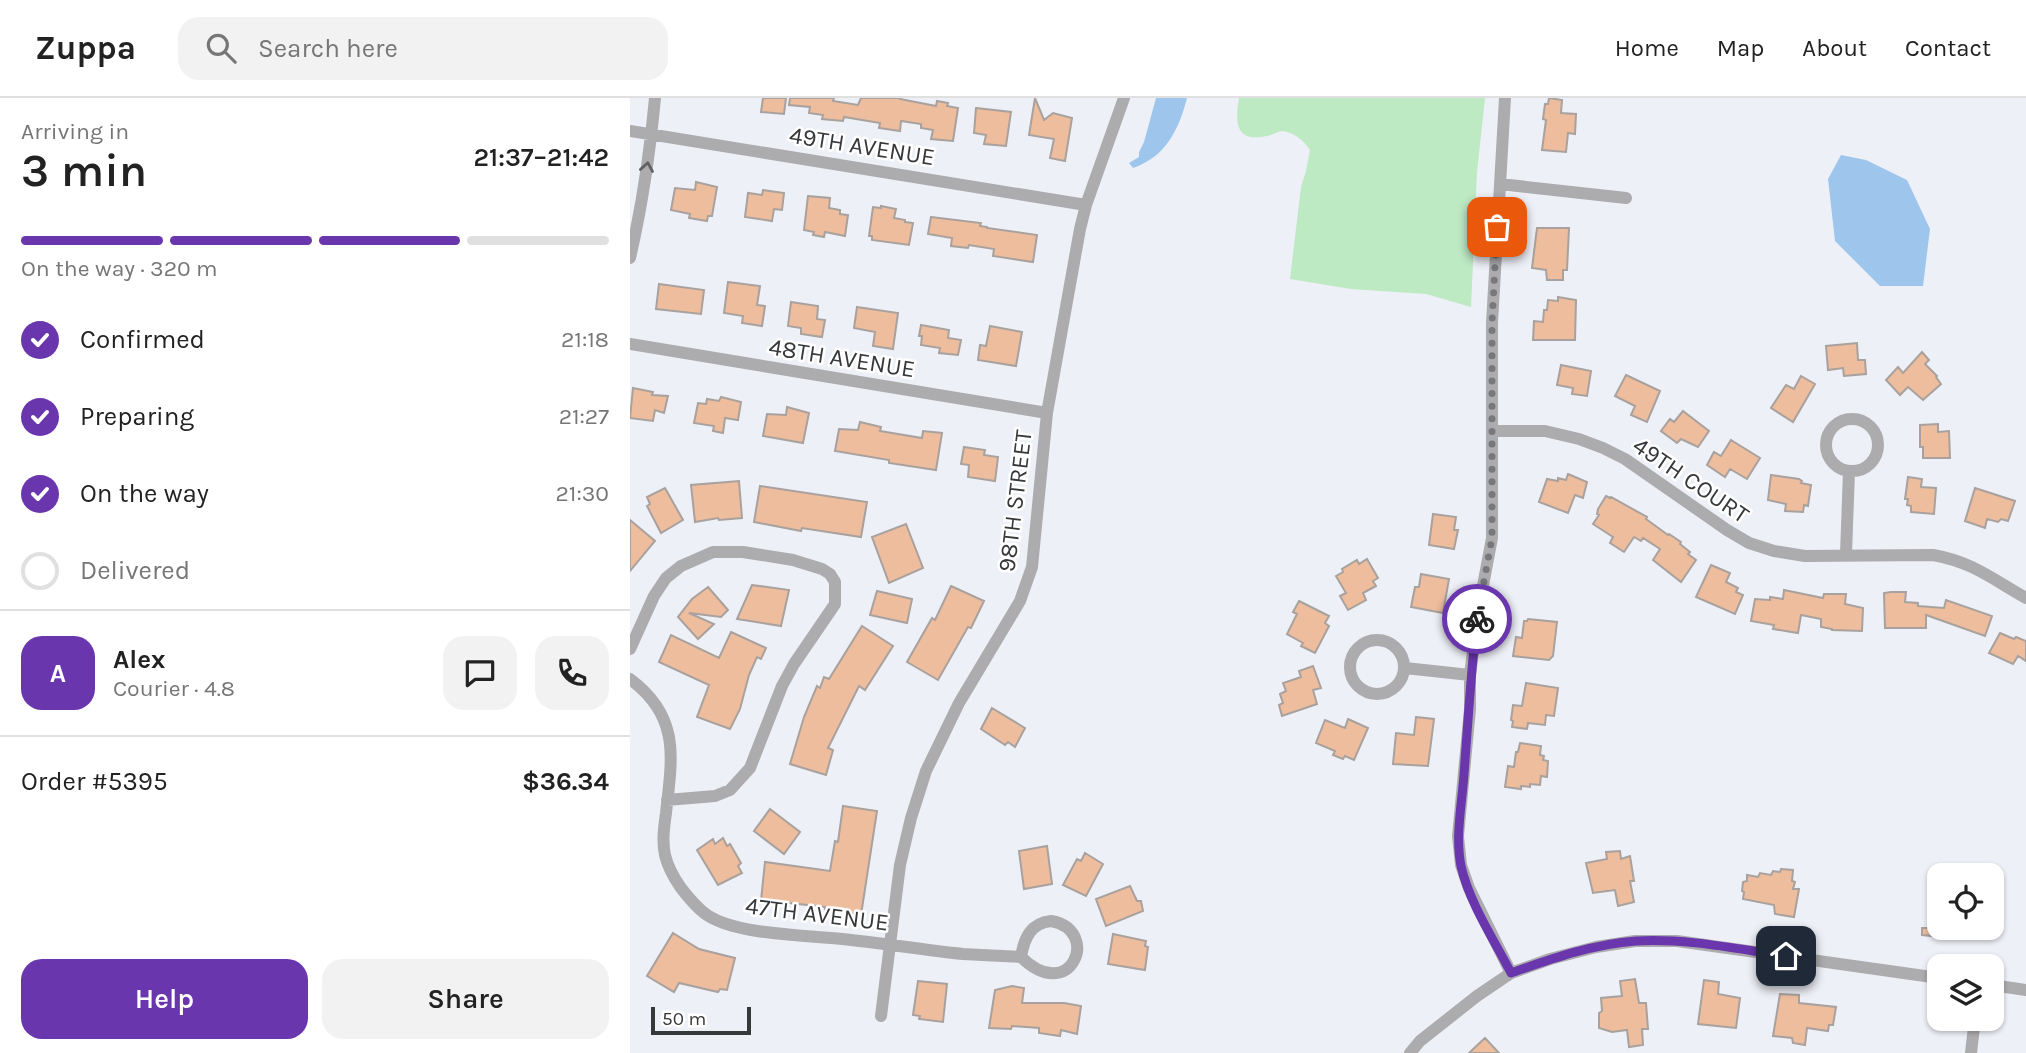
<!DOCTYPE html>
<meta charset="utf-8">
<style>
:root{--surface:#fff;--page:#f2f2f2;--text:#222;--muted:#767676;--line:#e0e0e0;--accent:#6a36ad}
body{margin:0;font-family:Karla,sans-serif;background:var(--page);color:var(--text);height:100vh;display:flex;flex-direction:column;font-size:26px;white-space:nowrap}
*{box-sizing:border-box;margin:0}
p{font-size:23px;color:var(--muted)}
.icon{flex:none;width:38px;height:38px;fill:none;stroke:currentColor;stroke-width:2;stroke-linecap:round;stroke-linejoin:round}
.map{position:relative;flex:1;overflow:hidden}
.sheet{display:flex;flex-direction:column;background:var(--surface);width:630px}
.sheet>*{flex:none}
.fabs{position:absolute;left:1297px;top:765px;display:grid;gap:14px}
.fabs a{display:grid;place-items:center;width:77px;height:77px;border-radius:14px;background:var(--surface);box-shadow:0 2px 5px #0004;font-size:35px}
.scale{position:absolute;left:21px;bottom:18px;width:100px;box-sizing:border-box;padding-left:7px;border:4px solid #37383a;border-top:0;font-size:19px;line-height:24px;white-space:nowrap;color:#37383a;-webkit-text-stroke:5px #fff;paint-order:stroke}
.pin{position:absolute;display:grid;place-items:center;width:60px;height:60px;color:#fff;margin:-30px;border-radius:14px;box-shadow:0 4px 10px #0006}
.courier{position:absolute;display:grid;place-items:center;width:70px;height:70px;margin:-35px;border:5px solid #6a36ad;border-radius:50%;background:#fff;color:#222;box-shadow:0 2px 9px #0007}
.headline em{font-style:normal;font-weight:600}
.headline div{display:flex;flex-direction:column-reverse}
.headline{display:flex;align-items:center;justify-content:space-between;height:119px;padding:0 21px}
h1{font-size:46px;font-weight:600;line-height:52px}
.bar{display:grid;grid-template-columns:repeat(4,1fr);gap:10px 7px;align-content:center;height:84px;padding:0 21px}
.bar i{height:9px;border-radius:5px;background:var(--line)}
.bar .active{background:var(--accent)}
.bar p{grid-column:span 4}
.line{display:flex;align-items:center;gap:18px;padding:0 21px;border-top:2px solid var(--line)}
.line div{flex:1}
.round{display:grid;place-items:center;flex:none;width:74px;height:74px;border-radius:21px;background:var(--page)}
ol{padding:0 21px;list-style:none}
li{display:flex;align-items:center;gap:21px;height:77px}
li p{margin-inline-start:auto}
li .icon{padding:7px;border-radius:50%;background:var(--accent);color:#fff;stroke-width:4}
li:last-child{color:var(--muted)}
li i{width:38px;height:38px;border:4px solid var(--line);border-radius:50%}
.primary-button{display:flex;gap:14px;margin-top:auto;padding:14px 21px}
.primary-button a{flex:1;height:80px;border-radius:21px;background:var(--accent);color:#fff;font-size:28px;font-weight:600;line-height:80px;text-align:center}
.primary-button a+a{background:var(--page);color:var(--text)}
header{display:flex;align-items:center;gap:42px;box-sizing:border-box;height:98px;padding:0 35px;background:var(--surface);border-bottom:2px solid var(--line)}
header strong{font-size:33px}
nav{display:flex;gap:38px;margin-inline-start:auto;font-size:24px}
.search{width:490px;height:63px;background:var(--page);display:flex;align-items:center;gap:18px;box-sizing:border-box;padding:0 24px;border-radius:21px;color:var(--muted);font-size:26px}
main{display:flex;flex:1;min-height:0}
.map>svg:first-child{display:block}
.green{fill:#bde9c3}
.water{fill:#9ec6ed}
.building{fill:#eebd9e;stroke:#a8a19d;stroke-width:2}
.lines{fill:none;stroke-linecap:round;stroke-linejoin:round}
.minor{stroke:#acacaf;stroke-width:12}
.oneway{stroke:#606163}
.done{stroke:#77787c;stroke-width:7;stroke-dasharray:0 12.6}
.route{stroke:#6a36ad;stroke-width:9}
.labels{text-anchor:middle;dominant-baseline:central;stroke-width:5;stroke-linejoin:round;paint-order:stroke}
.street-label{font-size:24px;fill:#37383a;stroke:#fff}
</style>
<header>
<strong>Zuppa</strong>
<div class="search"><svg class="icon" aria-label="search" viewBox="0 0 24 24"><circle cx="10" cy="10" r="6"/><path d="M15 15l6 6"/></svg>Search here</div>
<nav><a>Home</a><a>Map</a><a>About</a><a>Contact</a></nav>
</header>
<main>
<section class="sheet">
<div class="headline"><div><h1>3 min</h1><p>Arriving in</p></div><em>21:37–21:42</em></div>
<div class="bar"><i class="active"></i><i class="active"></i><i class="active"></i><i></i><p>On the way · 320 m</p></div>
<ol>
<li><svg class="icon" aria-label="check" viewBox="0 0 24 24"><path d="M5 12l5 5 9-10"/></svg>Confirmed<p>21:18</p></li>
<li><svg class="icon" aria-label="check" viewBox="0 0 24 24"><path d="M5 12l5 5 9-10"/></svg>Preparing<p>21:27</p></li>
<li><svg class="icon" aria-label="check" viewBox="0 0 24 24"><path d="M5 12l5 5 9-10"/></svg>On the way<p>21:30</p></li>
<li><i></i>Delivered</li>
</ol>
<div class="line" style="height:126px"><b class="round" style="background:var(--accent);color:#fff">A</b><div><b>Alex</b><p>Courier · 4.8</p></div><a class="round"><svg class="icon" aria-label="chat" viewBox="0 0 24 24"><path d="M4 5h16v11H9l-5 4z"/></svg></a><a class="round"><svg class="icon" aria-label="phone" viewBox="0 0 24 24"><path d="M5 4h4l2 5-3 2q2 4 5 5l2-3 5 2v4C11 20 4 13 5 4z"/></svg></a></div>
<div class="line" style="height:91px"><div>Order #5395</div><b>$36.34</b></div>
<div class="primary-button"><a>Help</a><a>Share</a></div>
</section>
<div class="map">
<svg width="1396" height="955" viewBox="0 0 1396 955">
<rect width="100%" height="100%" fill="#eef0f7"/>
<path class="green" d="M609 0H855L847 74 841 209 796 196 721 191 660 181 671 89 676 73 680 52C674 43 665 35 653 33 648 33 643 37 637 38 605 45 605 24 609 0Z"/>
<path class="water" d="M526 0H557C549 31 536 59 503 70L499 65 509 59V54L514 44Z
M1211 57 1236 62 1277 82 1300 131 1293 188H1250L1205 143 1198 81Z"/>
<path class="building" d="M133 0H156L154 16 131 14Z
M160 0H204L203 3 228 7 231 0H270V1L306 8 307 3 318 5 317 8 328 10 323 43 301 41 303 32 291 30V26L271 23 270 33 249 30 250 25 214 19 213 23 192 21 193 17 179 15 180 9 159 7Z
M405 0 414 22 423 15 442 20 435 63 420 60 424 41 399 37Z
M919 0 932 2 931 15 946 16 945 36 938 35 936 54 912 52 916 22 913 21 915 6H918Z
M346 10 381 14 376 48 354 46 356 37 344 35Z
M66 84 87 89 82 118H78L77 123 59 120 60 116 41 112 45 90 65 92Z
M133 92 154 95 152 112 144 111 142 123 115 119 118 95 132 97Z
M178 98 200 100 199 110 210 112V116L218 117 215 138 195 134 194 139 183 137 184 134 174 132Z
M251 108 266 111 264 120 275 122V124L283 125 279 147 242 142V138H239L243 109 251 110Z
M301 119 351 125 350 128 357 129V130L407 137 403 164 363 158 364 151 339 147 338 150 321 148 322 140 298 136Z
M907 130H939L937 172H933V182H917L916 172 902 170Z
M98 184 130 188 127 207 135 208 132 228 112 225 113 218 94 215Z
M29 186 74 192 71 216 26 211Z
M928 199 946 202 945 242H903L904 223 913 224 914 212H917L918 202 928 203Z
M161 204 188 208 187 221 195 222 192 239 171 236V230L158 228Z
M227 209 268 215 263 251 243 248 245 234 224 230Z
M291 227 319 232 318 240 331 242 328 257 309 255 310 250 291 247 292 238H289Z
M360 228 392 234 386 268 348 262 350 247 356 248Z
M1227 245 1228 262H1235L1236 276 1214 278 1213 270 1198 272 1196 248Z
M1292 254 1299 262 1295 266 1307 278 1306 279 1311 286 1293 302 1278 289 1270 297 1256 282 1268 269 1273 275Z
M931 267 961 273 957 298 942 296 943 290 927 287Z
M996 277 1030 293 1017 324 1001 317 1005 308 985 298Z
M1171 278 1185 286 1163 324 1141 310 1156 287 1164 291Z
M3 290 23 294 22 297 38 298 34 315 25 312 23 323 0 320Z
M91 299 111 304 108 322 95 320 93 335 83 333 84 328 64 325 68 305 76 306 77 301 89 303Z
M157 309 179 315 173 345 133 338 137 316 156 317Z
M1053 313 1079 333 1068 349 1051 341 1047 345 1031 333 1040 321 1044 324Z
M230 324 251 329 250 333 292 340 293 333 312 335 306 372 259 365V362L205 353 209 331 228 332Z
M1308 326V334L1319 333 1320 360H1293V349H1290V327Z
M1101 342 1130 360 1117 381 1100 371 1095 379 1077 367 1084 354 1091 358Z
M334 349 355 352 354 357 368 359 365 383 338 379 339 367 331 366Z
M938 376 957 384 953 400 945 397 938 415 909 404 917 381 928 383V380L936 382Z
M1141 377 1169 381 1172 383 1171 385 1181 387 1178 408 1174 407 1173 414 1155 413 1156 406 1138 402Z
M1278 379 1292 381 1291 389 1306 390 1304 416 1281 414V408L1277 407 1278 401H1275Z
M109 383 112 420 89 422 88 420 65 424 61 387Z
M130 388 237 404 231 439 172 430 171 433 124 424Z
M35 390 53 422 31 435 17 408 20 406 17 399Z
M1345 390 1385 403 1378 423 1371 421 1368 424 1357 421 1355 430 1335 423Z
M976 398 980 400 981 399 1017 419 1016 421 1038 437 1039 436 1051 444 1050 446 1060 454 1058 456 1066 462 1051 484 1023 462 1030 451 1013 440 1011 443 1004 439 994 454 980 445 983 439 963 426 969 417 967 416 968 411Z
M803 416 826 419 824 432H828L824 451 799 447Z
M0 422 25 443 0 473Z
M276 426 293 470 259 485 242 439Z
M737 461 748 480 743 483 746 488 733 495 736 502 718 512 710 498 716 495 706 478 713 474 712 471 727 462 729 466Z
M1081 467 1100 475 1096 484 1108 490 1106 494 1113 497 1105 516 1066 499Z
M791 476 819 481 813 515 781 509 785 489H789Z
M122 487 159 492 151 528 107 521Z
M321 488 354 503 341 530 338 529 308 582 277 564 302 520 305 522Z
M78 489 98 512 91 519 59 515 84 526 68 541 48 519 62 501Z
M1154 492 1193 500 1194 496H1216L1215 506 1233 510 1232 533 1202 532V531L1191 529V521L1171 517 1168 535 1143 531 1144 527 1121 523 1125 501 1140 502V499L1153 501Z
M247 493 282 501 277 525 240 517Z
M1261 494H1276L1275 504 1288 505V508L1314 510 1316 502 1362 518 1355 538 1296 517V530H1255L1254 495Z
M669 503 699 518 695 525 699 528 685 555 671 548 673 545 657 536 667 516 663 514Z
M898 521 927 524 923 558 919 562 883 558 886 539 892 540 894 523H897Z
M232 528 263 548 235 592 229 588 198 650 203 652 196 677 160 666 174 619 187 588 190 590 194 579 199 581Z
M101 534 136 550 131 561 127 559 119 577 110 611 100 631 67 619 79 587 29 564 41 537 89 560Z
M1370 535 1384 541 1386 539 1396 543V563L1388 558 1383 566 1359 555Z
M683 568 691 590 683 592 687 606 652 618 649 607 653 605 650 596 656 593 653 585 671 579 669 573Z
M896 585 928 590 924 618 916 617 915 627 898 625 897 631 882 629 883 623 881 622 883 607 892 608Z
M362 610 395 630 385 649 378 644 375 647 351 631Z
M786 619 804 621 798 668 763 666 766 635 784 637Z
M718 621 738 630 724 662 715 658 713 661 703 657 705 653 686 645 695 622 715 630Z
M890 645 911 648 910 657 914 658 913 662 918 663 917 679 911 678 910 687 900 686V689L891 688V691L875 689 878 668 884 669 886 654H888Z
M213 708 247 713 231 817 195 812V809L131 802 135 764 200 773 205 743 208 744Z
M140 711 170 734 154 756 124 733Z
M93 740 97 748 100 746 111 765 108 768 112 775 88 787 67 752 83 741 85 746Z
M417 748 422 786 394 791 389 753Z
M990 753 991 761 1000 758 1004 783H1000L1004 804 988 808 985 792 963 795 956 765 977 761 976 754Z
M455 755 473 766 456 798 433 787 447 761 451 763Z
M1151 771 1163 772 1162 783 1165 784 1163 791H1169L1164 819 1145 816 1144 807 1113 801 1114 794 1112 793 1113 784 1117 783V777L1128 779 1130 775 1141 777 1143 773 1150 774Z
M500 788 507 803H511L513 813 476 828 466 801Z
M1292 830H1323L1322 840 1292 837Z
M43 835 69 851 105 860 97 892 90 891 88 894 49 885 44 894 17 878Z
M483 836 516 843 515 848 518 849 515 872 478 866Z
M1005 881 1009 905H1016L1018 931H1012L1013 947 999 949 997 932 982 934 969 930V915L972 913 971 900 992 898 990 883Z
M1074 882 1089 884 1088 896 1110 900 1106 930 1068 926Z
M288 883 317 886 313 924 289 921 290 918 283 917Z
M382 888 394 890 392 905H434L451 908 447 936 431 932 430 938 409 935V930L382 928 381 931 359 930 365 892Z
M1150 896 1169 897V905L1206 909 1203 927H1199L1198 933 1177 930 1175 947 1163 945 1162 940 1143 938Z
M855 940 869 955H839Z"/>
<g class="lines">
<path class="minor" d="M875 0 862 225V440L848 514 840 577V611L828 738 831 767 839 790 881 875
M0 33 456 107
M870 86 996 100
M0 160C12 108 20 54 25 0
M0 246 417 315
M1196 347a26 26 0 1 1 52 0a26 26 0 1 1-52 0Z
M862 333H915L949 341 973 350 995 361 1097 432 1119 445 1144 453 1175 458 1303 457C1343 464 1362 481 1396 500
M1216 456 1219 373
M720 569a27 27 0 1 1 54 0a27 27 0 1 1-54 0Z
M0 551 24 498 36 480 51 468 83 454H113L163 462 192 471 200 476 205 484V506L164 566 152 588 120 670 100 692 85 698 37 702
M775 570 840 577
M0 581C51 619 42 660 36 715 34 729 32 743 35 757 38 770 44 780 51 790 58 799 68 811 77 817 107 837 176 837 212 841 252 845 292 852 333 856 352 857 372 858 391 859
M421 823C472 832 441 908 391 859 394 840 401 825 421 823Z
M1362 887 1396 892
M251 918 270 767 281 720 296 673 329 605 390 503 402 469 417 315 450 131 456 107 494 0
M780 955 790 943 847 898 881 875 920 861 966 849 1005 843H1047L1309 880
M1341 955 1345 920"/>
</g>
<defs><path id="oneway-chevron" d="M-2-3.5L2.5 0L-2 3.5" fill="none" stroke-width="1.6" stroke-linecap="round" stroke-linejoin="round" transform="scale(1.75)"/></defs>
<use class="oneway" href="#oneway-chevron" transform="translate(17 69) rotate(-81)"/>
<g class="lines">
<path class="done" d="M847 521 862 440V225L867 129"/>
<path class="route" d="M847 521C841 572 838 624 834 676 832 706 825 738 831 768 839 804 864 842 881 875 921 861 963 846 1006 843 1056 840 1107 851 1156 858"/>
</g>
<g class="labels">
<g class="street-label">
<text transform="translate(232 48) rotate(9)">49TH AVENUE</text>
<text transform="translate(212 260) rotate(9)">48TH AVENUE</text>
<text transform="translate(1061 382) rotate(34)">49TH COURT</text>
<text transform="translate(385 403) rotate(-83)">98TH STREET</text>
<text transform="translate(187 816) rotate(7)">47TH AVENUE</text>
</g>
</g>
</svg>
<div class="fabs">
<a><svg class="icon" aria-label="locate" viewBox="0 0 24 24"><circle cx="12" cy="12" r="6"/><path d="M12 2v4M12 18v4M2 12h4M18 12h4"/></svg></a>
<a><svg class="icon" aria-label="layers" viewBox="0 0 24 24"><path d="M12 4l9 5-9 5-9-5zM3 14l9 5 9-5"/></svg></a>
</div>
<div class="scale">50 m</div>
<div class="pin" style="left:867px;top:129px;background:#ea580c"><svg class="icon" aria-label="bag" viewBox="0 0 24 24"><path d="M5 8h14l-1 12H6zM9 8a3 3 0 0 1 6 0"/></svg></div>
<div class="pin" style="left:1156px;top:858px;background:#1f2937"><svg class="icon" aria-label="home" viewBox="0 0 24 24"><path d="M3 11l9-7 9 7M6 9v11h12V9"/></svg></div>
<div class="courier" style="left:847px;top:521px"><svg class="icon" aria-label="bike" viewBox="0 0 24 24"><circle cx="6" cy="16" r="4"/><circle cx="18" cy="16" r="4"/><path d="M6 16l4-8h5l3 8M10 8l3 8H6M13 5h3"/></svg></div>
</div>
</main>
